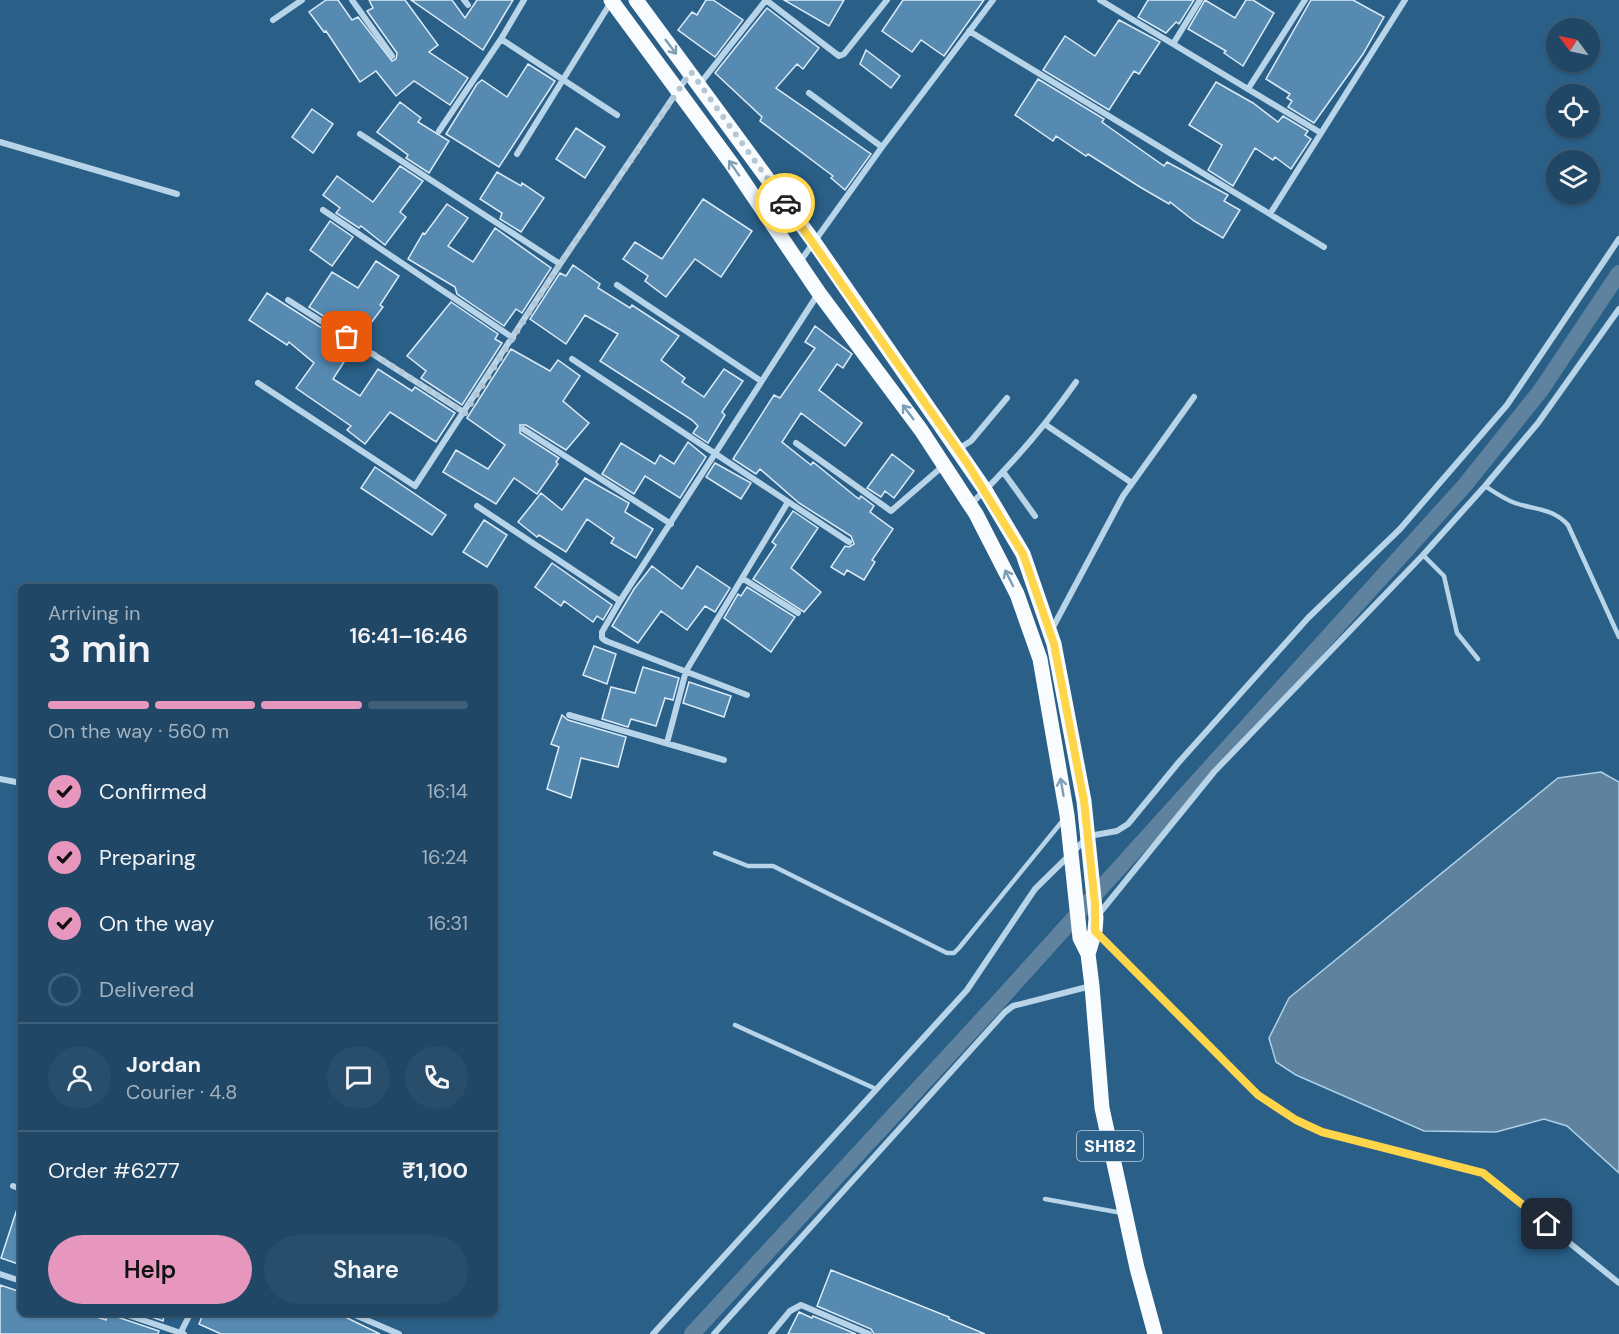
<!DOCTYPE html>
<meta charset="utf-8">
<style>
:root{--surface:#204766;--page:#284e6c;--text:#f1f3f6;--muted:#a2b2bf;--line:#3d5f7a;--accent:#e797bd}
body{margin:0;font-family:"DM Sans",sans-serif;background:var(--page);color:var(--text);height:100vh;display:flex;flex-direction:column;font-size:22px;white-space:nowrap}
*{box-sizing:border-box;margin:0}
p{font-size:20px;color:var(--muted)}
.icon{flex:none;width:33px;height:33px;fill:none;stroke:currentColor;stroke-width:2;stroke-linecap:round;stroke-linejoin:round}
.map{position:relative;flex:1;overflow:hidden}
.sheet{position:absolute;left:18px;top:584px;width:480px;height:732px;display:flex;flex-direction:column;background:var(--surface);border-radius:9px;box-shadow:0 2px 4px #0004,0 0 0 2px var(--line)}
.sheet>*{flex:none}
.needle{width:39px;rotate:303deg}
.buttons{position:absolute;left:1546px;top:18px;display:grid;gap:12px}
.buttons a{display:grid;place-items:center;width:54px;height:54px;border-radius:50%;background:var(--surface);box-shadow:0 2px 4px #0004,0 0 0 2px var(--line);font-size:30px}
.pin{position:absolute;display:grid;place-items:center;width:51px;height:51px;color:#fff;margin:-26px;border-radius:12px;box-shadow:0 3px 9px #0006}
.courier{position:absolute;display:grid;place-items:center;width:60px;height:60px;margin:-30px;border:4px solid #ffd54a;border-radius:50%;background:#fff;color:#222;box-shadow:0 2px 8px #0007}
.summary em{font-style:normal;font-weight:600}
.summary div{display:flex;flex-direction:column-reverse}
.summary{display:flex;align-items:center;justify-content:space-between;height:102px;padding:0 30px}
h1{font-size:39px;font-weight:600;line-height:45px}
.bar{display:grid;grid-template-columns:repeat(4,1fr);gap:9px 6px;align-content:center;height:72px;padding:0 30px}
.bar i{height:8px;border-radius:4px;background:var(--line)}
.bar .on{background:var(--accent)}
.bar p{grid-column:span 4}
.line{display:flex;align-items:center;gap:15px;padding:0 30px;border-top:2px solid var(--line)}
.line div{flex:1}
.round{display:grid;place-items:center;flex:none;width:63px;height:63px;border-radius:32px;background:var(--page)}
ol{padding:0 30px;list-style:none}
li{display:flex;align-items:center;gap:18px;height:66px}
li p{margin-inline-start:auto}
li .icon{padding:6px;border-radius:50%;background:var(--accent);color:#111;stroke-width:4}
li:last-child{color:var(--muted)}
li i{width:33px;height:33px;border:3px solid var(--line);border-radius:50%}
.action{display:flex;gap:12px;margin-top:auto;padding:12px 30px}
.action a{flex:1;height:69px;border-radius:36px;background:var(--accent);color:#111;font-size:24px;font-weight:600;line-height:69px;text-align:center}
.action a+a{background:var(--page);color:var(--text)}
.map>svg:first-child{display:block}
.water{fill:#5f839e;stroke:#acd0e8;stroke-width:1.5}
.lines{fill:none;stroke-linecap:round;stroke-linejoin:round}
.canal{stroke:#5f839e;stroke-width:16}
.building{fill:#568ab1;stroke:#dbebf7;stroke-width:1.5}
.lane{stroke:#b7d4e8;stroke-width:4.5}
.street{stroke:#b7d4e8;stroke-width:6}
.primary{stroke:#f9fcfe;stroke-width:15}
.oneway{stroke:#7d9eb7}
.done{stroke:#b4c7d5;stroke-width:6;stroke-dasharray:0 10.8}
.route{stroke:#ffd54a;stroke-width:8}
.labels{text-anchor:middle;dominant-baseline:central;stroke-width:4.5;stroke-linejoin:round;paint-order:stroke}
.shield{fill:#2a5f88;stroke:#bfcfdb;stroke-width:1.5}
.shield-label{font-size:18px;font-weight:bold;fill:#fff}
</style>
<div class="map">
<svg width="1619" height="1334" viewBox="0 0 1619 1334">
<rect width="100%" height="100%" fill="#2a5f88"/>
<path class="water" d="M1601 772 1619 782V1173L1567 1126 1544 1119 1496 1132 1424 1131 1296 1075 1276 1062 1269 1038 1289 998 1558 778Z"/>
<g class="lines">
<path class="canal" d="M692 1334 999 1001 1465 485 1541 390 1619 273"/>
</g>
<path class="building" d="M326 0H338L352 20 358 17 392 61 396 59 397 53 367 11 373 8 369 0H405L438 45 429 52 468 78 450 105 414 81 396 96 376 71 360 82 326 31 324 32 309 12Z
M411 0H452L465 18 477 0H513L483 50Z
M706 0H713L743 20 715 57 678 30 692 12 697 15Z
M784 0H844L829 26Z
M903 0H984L944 56 921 40 912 52 882 31Z
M1148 0H1194L1179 24 1176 22 1166 33 1138 17Z
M1205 0 1235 18 1246 0H1253L1274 13 1243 66 1224 53 1226 51 1188 29Z
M1311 0H1353L1384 17 1363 54 1314 123 1288 107 1292 101 1287 98 1290 94 1266 79Z
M767 8 819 48 803 69 797 64 776 88 871 154 845 190 831 178 833 176 760 121 762 117 715 73Z
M1119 20 1160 42 1139 74 1134 71 1109 110 1043 70 1065 36 1095 56Z
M866 50 900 76 891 88 860 64Z
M528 64 555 81 499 167 446 134 477 84 482 80 507 97Z
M1038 79 1104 119 1102 122 1106 125 1164 166 1167 162 1228 195 1224 201 1240 210 1223 238 1194 221 1170 202 1169 204 1140 187 1088 154 1086 156 1056 136 1053 141 1015 115Z
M1216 82 1253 103 1278 122 1283 116 1308 131 1305 135 1311 139 1291 169 1275 157 1273 160 1255 148 1233 186 1208 170 1222 145 1189 125Z
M400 102 421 118 418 122 449 141 429 173 406 158 408 155 377 132Z
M312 109 333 124 313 153 292 137Z
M576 128 605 147 585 178 556 159Z
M400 166 423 181 400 212 406 217 385 245 361 226 359 228 336 213 340 208 323 195 337 176 373 202Z
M497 172 521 186 522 183 544 198 521 232 500 219 502 213 480 199Z
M703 199 752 231 721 277 695 259 666 297 645 281 648 276 623 259 635 242 662 259Z
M447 204 468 218 448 246 473 262 495 228 551 268 522 313 516 309 504 326 457 294 455 287 408 259 423 233 425 234Z
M330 221 353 237 332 266 310 250Z
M376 261 399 276 380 305 383 307 359 339 309 307 332 272 358 288Z
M573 265 600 284 598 288 630 308 632 305 679 336 661 360 685 378 682 382 704 397 724 369 743 381 722 412 725 415 708 443 693 433 698 426 692 420 600 361 618 334 585 315 566 344 530 319 560 273 566 276Z
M267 293 353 348 333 379 360 396 378 369 412 391 415 387 455 413 436 442 390 412 365 444 347 430 351 426 296 388 314 363 289 342 287 345 249 320Z
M451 302 498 334 495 339 502 343 462 405 421 378 426 371 407 356Z
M815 326 852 354 843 368 837 364 819 390 862 423 845 446 801 413 782 442 811 465 813 462 855 496 859 499 861 496 874 506 870 512 893 529 872 560 875 562 864 580 847 570 844 575 831 567 845 546 849 547 854 544 851 536 799 503 760 469 756 474 733 459 774 395 780 398 815 348 805 342Z
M511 349 550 371 558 360 580 376 563 401 589 423 566 450 526 425H520V433L559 458 556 462 558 464 537 494 514 478 496 504 443 472 456 450 488 469 505 445 467 418Z
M688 442 706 457 680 498 645 476 634 494 602 474 621 443 655 464 660 455 674 464Z
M892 454 914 471 894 498 885 491 881 497 867 488Z
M715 463 751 483 741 499 706 477Z
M375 467 446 515 432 535 361 488Z
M585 478 629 503 625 512 653 529 636 558 611 543 614 538 587 519 566 552 539 535 537 537 518 522 541 493 562 510Z
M793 511 818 528 791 568 821 592 804 612 753 579 776 545 772 542Z
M484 520 507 535 487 567 463 552Z
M552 563 612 605 603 620 597 616 593 622 564 601 561 606 535 587Z
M652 566 682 589 697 566 730 588 715 612 705 606 687 630 661 611 638 643 612 626 634 589Z
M747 587 795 617 771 652 724 618 738 594 741 596Z
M594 646 616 654 607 684 583 675Z
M643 667 679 678 673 700 665 698 656 726 631 719 628 727 602 719 611 687 635 693Z
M689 682 731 696 724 717 683 703Z
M562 715 568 720 626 737 618 767 581 758 571 798 547 789 559 747 551 744Z
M18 1206 21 1207V1265L1 1258Z
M831 1270 949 1317V1319L985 1334H874L871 1329 817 1306Z
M0 1285 21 1292V1312H82L106 1320 107 1312H114L117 1317 159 1331 158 1334H0Z
M137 1312H165L163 1321Z
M204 1312H335L380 1334H221L199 1324Z
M799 1312 812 1318 813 1316 856 1334H788Z"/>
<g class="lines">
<path class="lane" d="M1485 486C1494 492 1504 499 1515 503 1535 510 1553 508 1568 525L1619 637
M1423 555 1444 576 1457 633 1478 659
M715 853 748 866H773L947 953H954L959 948 1064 819
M735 1025 876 1089
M1045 1199 1122 1213"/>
<path class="street" d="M352 0 392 56
M464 0 468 5
M766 0 839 56 844 54 887 0
M1100 0 1321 133
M273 20 302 0
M969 31 1324 247
M501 39 617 115
M1173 44 1200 0
M699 85 766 0
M1248 89 1305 0
M809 93 882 147
M439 131 501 39 524 0
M360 134 560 264
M0 142 177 194
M517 154 611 2
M323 210 513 338
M1270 214 1405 0
M799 263 882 147 993 0
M617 285 761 381
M288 300 465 413
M572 359 849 542
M258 383 415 486 560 264 689 74
M1046 425 1132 483
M523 429 671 524
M796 443 891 511 943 466
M958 449 971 441 1007 398
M1004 473 1035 516
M971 504C1011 466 1045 426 1076 382
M477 506 620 601
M742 578 798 613
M1052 629 1123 496 1194 397
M747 695 606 641 602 638V632L620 601 818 294
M569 715 724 760
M667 743 686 671 788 502
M0 779 21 783
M1098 915 1214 772 1423 555 1485 486 1538 423 1619 309
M1096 931 1258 1095 1296 1120 1322 1132 1483 1173 1619 1283
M13 1186 21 1189
M0 1274 21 1281
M119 1312 184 1334
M348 1312 399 1334
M180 1334 191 1312
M653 1334 967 990 1035 889 1089 836 1117 831 1128 824 1179 762 1308 618 1400 529 1507 405 1619 239
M714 1334 1005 1012 1013 1006 1091 986
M771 1334 790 1311 801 1305 869 1334"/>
<path class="primary" d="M611 0 731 163 819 293 921 430 976 514 1017 594 1040 659 1067 815 1080 938 1088 954 1092 986 1102 1108 1137 1268 1155 1334
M636 0 814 242 985 490 1023 554 1054 644 1084 801 1096 918 1095 931 1088 954"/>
</g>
<defs><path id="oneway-shaft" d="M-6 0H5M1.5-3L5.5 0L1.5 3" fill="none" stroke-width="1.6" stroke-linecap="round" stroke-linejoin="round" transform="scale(1.5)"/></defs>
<g class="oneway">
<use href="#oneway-shaft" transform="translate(671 47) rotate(53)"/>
<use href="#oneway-shaft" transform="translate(734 168) rotate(-125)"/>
<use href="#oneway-shaft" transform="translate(908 412) rotate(-127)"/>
<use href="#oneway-shaft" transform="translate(1009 578) rotate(-117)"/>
<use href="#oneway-shaft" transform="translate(1062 787) rotate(-100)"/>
</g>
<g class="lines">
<path class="done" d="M347 337 465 413 560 264 691 72 785 203"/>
<path class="route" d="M785 203 967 463 1023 554 1054 644 1084 801 1095 904V931L1258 1095 1296 1120 1322 1132 1483 1173 1547 1224"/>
</g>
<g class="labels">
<rect class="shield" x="1077" y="1131" width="66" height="30" rx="4.5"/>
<g class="shield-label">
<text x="1110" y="1146">SH182</text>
</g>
</g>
</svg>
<div class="buttons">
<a><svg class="needle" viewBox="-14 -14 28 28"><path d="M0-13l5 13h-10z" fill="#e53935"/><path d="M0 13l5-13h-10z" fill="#a2b2bf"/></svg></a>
<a><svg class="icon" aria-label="locate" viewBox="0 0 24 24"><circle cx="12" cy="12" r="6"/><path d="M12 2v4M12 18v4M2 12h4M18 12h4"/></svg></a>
<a><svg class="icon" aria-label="layers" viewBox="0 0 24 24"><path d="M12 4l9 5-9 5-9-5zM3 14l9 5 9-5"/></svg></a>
</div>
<div class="pin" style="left:347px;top:337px;background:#ea580c"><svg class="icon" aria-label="bag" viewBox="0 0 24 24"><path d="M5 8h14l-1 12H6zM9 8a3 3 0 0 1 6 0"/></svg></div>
<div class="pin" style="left:1547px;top:1224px;background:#1f2937"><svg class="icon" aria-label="home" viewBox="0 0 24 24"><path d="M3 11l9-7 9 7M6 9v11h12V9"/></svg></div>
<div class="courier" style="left:785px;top:203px"><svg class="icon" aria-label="car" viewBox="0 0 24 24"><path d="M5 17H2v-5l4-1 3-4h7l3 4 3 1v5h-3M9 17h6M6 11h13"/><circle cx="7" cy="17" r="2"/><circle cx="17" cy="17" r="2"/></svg></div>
<section class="sheet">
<div class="summary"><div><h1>3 min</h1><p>Arriving in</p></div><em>16:41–16:46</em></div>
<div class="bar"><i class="on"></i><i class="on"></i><i class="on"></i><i></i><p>On the way · 560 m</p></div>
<ol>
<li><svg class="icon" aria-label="check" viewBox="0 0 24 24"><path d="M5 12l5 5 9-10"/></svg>Confirmed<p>16:14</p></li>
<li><svg class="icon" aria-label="check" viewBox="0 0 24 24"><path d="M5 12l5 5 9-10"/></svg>Preparing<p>16:24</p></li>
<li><svg class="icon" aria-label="check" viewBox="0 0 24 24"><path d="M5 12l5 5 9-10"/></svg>On the way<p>16:31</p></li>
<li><i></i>Delivered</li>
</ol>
<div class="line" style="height:108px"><a class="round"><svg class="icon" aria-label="person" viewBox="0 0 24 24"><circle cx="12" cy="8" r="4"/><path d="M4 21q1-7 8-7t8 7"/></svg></a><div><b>Jordan</b><p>Courier · 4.8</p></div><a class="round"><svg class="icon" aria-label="chat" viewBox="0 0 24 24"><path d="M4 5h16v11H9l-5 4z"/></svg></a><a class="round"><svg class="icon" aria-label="phone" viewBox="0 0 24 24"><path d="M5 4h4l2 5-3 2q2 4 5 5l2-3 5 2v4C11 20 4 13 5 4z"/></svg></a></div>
<div class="line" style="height:78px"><div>Order #6277</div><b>₹1,100</b></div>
<div class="action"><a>Help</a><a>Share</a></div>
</section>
</div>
